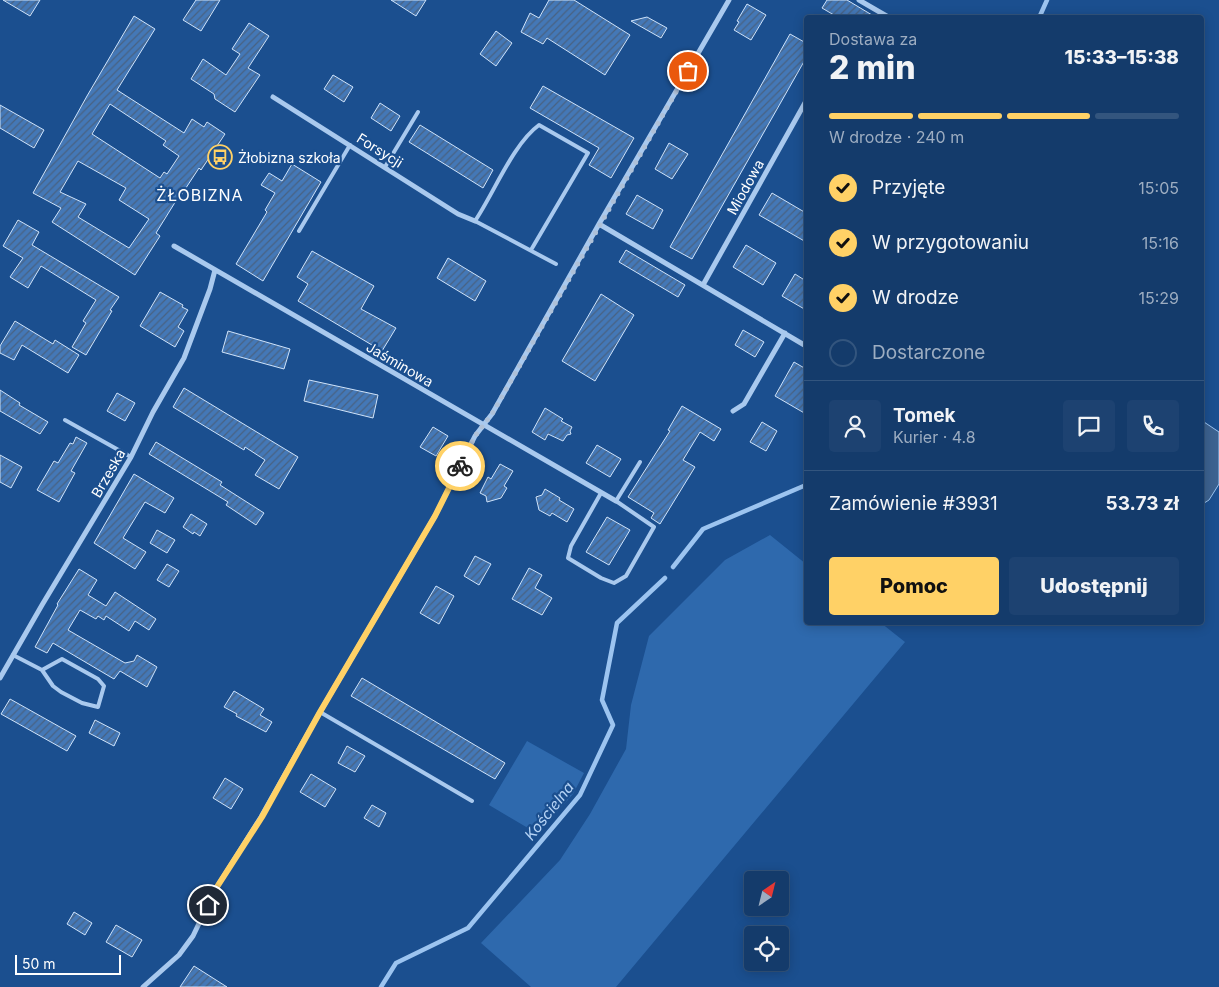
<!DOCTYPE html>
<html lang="pl">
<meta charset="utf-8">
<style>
:root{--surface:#143b6b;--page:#1d4271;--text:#f1f3f6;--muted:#9dadc1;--line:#33557e;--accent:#ffd166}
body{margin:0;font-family:Inter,sans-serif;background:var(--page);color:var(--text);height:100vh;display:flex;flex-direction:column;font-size:19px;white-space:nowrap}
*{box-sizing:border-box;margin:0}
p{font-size:16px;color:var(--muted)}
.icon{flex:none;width:28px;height:28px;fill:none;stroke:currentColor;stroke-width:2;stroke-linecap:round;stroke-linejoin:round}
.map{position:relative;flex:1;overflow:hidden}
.details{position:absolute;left:804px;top:15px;width:400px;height:610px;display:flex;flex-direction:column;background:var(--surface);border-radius:5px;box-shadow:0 2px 12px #0003,0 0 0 1px var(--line)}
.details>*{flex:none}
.needle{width:32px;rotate:35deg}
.fabs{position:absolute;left:744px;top:871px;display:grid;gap:10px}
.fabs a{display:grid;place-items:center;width:45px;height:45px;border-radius:5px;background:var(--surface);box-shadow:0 2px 12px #0003,0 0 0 1px var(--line);font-size:25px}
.scale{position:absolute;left:15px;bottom:12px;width:106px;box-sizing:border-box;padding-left:5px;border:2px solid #fff;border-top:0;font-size:14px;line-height:18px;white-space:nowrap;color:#fff;-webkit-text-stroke:4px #1b4f8f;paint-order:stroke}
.pin{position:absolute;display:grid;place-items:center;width:42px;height:42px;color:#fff;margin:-21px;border:2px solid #fff;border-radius:50%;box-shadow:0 1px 5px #0007}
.courier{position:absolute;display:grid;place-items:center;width:50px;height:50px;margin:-25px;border:4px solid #ffd166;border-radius:50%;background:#fff;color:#222;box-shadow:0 1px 6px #0007}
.overview em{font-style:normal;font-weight:800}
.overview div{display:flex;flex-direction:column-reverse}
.overview{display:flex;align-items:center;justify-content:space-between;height:85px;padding:0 25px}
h1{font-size:32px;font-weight:800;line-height:38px}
.bar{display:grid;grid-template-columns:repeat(4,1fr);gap:8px 5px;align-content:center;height:60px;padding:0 25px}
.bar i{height:6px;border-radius:4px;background:var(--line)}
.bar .selected{background:var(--accent)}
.bar p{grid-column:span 4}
.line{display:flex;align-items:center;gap:12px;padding:0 25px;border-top:1px solid var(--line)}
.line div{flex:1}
.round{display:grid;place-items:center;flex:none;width:52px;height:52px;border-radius:5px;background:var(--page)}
ol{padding:0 25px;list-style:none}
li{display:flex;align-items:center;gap:15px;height:55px}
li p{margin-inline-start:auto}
li .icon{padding:5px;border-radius:50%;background:var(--accent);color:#111;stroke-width:4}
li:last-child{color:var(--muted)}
li i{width:28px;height:28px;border:2px solid var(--line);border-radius:50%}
.button{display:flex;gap:10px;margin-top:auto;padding:10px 25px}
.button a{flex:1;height:58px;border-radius:5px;background:var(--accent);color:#111;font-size:20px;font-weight:800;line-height:58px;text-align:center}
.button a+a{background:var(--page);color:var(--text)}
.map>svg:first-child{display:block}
.green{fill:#2e69ad}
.water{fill:#3c6290;stroke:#9cc4f0}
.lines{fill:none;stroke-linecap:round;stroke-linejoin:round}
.stream{stroke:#9cc4f0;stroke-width:4.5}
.building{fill:url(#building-hatch);stroke:#cfe3fa;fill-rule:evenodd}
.lane{stroke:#a9c9ee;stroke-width:4}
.street{stroke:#a9c9ee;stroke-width:5}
.done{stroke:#afc1d8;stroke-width:5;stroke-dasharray:0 9}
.route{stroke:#ffd166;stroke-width:6}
.labels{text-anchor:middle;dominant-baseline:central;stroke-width:4.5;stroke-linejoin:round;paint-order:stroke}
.street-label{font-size:14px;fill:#fff;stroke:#1b4f8f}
.poi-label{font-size:14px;fill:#fff;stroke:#1b4f8f;text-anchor:start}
.water-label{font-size:15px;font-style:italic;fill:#b5d3f5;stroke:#1b4f8f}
.quarter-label{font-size:16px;letter-spacing:1px;fill:#fff;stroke:#1b4f8f}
</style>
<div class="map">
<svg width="1219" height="987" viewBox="0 0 1219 987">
<defs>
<pattern id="building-hatch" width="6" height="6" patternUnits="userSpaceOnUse" patternTransform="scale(1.25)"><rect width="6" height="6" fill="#4478b7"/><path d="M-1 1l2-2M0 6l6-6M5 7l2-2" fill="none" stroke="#486282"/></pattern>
</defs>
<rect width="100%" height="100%" fill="#1b4f8f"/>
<path class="green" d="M770 535 806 564V622L881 623 905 642 616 987H531L481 943 560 860 590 814 626 749 631 705 649 636 725 560Z
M527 741 584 773 573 794 538 834 489 805Z"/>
<path class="water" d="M1201 420 1219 432V484L1209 500 1201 505Z"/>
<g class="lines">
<path class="stream" d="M1039 18 1047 0
M673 567 703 529 806 485
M381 987 396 963 468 928 580 795 613 725 602 700 617 623 665 578"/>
</g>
<path class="building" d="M3 0H40L30 16Z
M196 0H220L201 31 183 20Z
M391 0H426L416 16Z
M549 0H574L630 35 605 75 547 38 543 44 521 32 530 13 539 18Z
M827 0H847L877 18H839L822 8Z
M747 4 766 15 751 40 734 30 739 22 737 21Z
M134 16 155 29 117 90 184 133 192 119 204 127 207 122 225 134 201 170 199 168 180 197 179 196 156 233 160 236 135 275 52 222 61 208 33 193 87 96ZM110 104 166 141 163 145 179 156 167 174 164 172 160 178 92 134ZM78 161 126 188 119 200 149 219 129 248 78 217 86 204 60 192Z
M647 17 667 28 661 38 631 21Z
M249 23 269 36 248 68 260 75 235 112 215 99 214 94 191 79 203 59 226 75 240 54 232 49Z
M496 31 512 43 496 66 480 54Z
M790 34 806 43V58L692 259 670 247Z
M333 75 353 87 344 102 324 89Z
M543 86 634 138 611 178 589 165 599 148 530 108Z
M380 103 400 116 391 131 371 118Z
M0 105 44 130 34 148 0 128Z
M420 125 493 170 483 188 409 142Z
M669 143 688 154 672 179 655 169Z
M292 164 321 182 263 281 236 264 267 212 265 210 275 193 261 185 269 173 282 181Z
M772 193 806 213V242L759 215Z
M637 195 663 210 653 229 626 214Z
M18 220 39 232 32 245 119 297 110 310 112 311 86 355 72 347 86 323 83 321 96 300 41 266 28 288 10 277 23 258 3 246Z
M746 245 776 263 763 285 733 267Z
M626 250 685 285 678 297 619 262Z
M312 251 374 286 361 309 396 328 382 351 298 301 308 284 297 277Z
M448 258 486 281 475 301 437 278Z
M795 274 806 281V310L782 296Z
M160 292 183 305 182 307 188 310 178 327 184 331 175 347 140 326Z
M601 294 634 315 595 381 562 361Z
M15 321 53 344 55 340 79 355 68 373 22 345 14 360 0 353V346Z
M743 330 764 342 755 357 735 345Z
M228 331 290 349 284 369 222 352Z
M794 362 806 369V414L775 396Z
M309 380 378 395 373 418 304 401Z
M184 388 298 457 279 489 255 475 265 460 245 447 244 450 173 407Z
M0 390 20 403 19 405 48 422 40 434 0 411Z
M117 393 135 403 125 421 107 411Z
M682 406 721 429 714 441 700 432 683 460 695 467 660 524 651 518 654 513 628 497 670 431 668 430Z
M545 408 563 419 561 421 572 427 570 431 571 434 567 435 563 441 548 434 545 440 532 432Z
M762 422 777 431 766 451 750 442Z
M433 427 448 436 436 456 420 447Z
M76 437 87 443 71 471 75 473 59 502 37 490 54 461 58 463 70 443 73 444Z
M156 442 222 482 220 485 264 513 256 525 226 505 228 502 149 454Z
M597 445 621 459 610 477 586 463Z
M0 455 22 467 11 488 0 482Z
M500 464 513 471 504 486 507 488 501 498 487 502 486 496 480 493 488 477 491 479Z
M134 474 174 498 165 513 145 502 123 538 146 552 135 569 94 543Z
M545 489 560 498 559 500 574 509 567 522 552 513 550 516 539 510 536 497 542 495Z
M191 514 207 524 200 536 194 532 193 534 183 527Z
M607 517 630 530 609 565 586 552Z
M157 530 175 540 167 553 150 543Z
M475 556 491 564 479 585 464 576Z
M167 564 179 571 169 587 157 580Z
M529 568 542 575 535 588 552 598 542 615 512 599Z
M79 569 97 580 88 595 106 606 115 592 156 619 149 630 135 621 129 631 106 616 104 620 98 616 96 619 80 610 68 630 125 663 134 661 137 655 157 667 147 687 120 671 114 679 53 643 47 653 35 647 58 605 57 604Z
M436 586 454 596 439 624 420 613Z
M362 678 505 763 495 779 351 696Z
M234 691 264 709 260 715 272 722 266 732 236 716 237 714 224 707Z
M10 699 76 736 67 751 1 714Z
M95 720 120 733 114 746 89 733Z
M347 746 365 756 355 772 338 763Z
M311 774 336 789 325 807 300 792Z
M225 778 243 789 231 809 213 798Z
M372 805 386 813 379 827 364 818Z
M74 912 92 923 85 935 67 924Z
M116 925 142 940 132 957 106 942Z
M194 966 227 987H180Z"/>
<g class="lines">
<path class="lane" d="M385 167 418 112
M299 231 350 145
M531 250 588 153 539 125C513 144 494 193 475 221L556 264
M65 420 131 457
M601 493 571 546 568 558 601 578 614 583 626 576 654 527 616 501 640 462
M13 655 42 670 53 686 61 692 82 703 98 707 104 686 98 679 62 659 42 670
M320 712 472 801"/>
<path class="street" d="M859 0 890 18
M273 97 458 214 475 221
M599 224 806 346
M174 246 616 501
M703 285 806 101
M733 411 744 404 785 333
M0 678 42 605 131 457 153 412 184 358 210 289 215 270
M143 987 179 955 193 936 215 890 261 817 320 712 435 516 475 436 492 414 599 224 729 0"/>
</g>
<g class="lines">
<path class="done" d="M460 466 475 436 492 414 688 71"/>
<path class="route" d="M208 905 215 890 262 817 320 712 435 516 460 466"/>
</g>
<defs>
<g id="bus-ring" transform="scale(1.25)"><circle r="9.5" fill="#1b4f8f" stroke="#ffd166" stroke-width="1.5"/><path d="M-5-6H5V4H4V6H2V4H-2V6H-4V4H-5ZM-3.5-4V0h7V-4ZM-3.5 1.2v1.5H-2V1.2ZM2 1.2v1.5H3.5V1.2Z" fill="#ffd166"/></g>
</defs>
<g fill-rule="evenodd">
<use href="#bus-ring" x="220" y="157"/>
</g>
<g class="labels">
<g class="street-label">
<text transform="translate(380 150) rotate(32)">Forsycji</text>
<text transform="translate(745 187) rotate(-61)">Miodowa</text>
<text transform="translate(400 364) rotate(30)">Jaśminowa</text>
<text transform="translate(108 473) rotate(-60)">Brzeska</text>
</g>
<g class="poi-label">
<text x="238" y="157">Żłobizna szkoła</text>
</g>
<g class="water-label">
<text transform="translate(549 811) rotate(-52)">Kościelna</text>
</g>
<g class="quarter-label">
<text x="200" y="195">ŻŁOBIZNA</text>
</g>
</g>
</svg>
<div class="fabs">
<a><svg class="needle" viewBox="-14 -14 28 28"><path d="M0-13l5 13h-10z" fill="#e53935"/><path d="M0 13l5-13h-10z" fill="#9dadc1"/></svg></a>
<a><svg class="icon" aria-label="locate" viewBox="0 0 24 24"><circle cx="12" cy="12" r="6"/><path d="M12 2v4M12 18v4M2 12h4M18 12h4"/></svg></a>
</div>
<div class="scale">50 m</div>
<div class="pin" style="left:688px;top:71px;background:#ea580c"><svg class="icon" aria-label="bag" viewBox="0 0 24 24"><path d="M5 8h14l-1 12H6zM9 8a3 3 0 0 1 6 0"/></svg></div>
<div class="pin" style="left:208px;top:905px;background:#1f2937"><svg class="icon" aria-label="home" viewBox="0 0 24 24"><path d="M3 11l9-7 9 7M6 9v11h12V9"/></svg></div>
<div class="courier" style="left:460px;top:466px"><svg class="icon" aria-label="bike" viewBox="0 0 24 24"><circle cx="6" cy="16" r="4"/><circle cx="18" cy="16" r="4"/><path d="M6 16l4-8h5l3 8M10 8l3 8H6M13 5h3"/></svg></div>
<section class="details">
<div class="overview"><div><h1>2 min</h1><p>Dostawa za</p></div><em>15:33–15:38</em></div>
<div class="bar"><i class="selected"></i><i class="selected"></i><i class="selected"></i><i></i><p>W drodze · 240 m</p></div>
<ol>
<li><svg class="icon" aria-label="check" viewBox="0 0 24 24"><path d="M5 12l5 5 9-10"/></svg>Przyjęte<p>15:05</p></li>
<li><svg class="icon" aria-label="check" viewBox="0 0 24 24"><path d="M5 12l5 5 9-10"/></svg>W przygotowaniu<p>15:16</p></li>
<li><svg class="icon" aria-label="check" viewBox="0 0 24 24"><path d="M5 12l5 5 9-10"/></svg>W drodze<p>15:29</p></li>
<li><i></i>Dostarczone</li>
</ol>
<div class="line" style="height:90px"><a class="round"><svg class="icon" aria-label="person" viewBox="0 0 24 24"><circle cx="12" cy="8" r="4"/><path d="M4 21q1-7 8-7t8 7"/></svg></a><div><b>Tomek</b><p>Kurier · 4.8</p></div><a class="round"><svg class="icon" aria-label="chat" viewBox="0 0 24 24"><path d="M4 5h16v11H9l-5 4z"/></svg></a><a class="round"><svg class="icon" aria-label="phone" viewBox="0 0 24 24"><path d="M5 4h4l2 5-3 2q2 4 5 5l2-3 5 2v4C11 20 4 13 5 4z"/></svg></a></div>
<div class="line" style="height:65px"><div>Zamówienie #3931</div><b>53.73 zł</b></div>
<div class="button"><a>Pomoc</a><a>Udostępnij</a></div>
</section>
</div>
